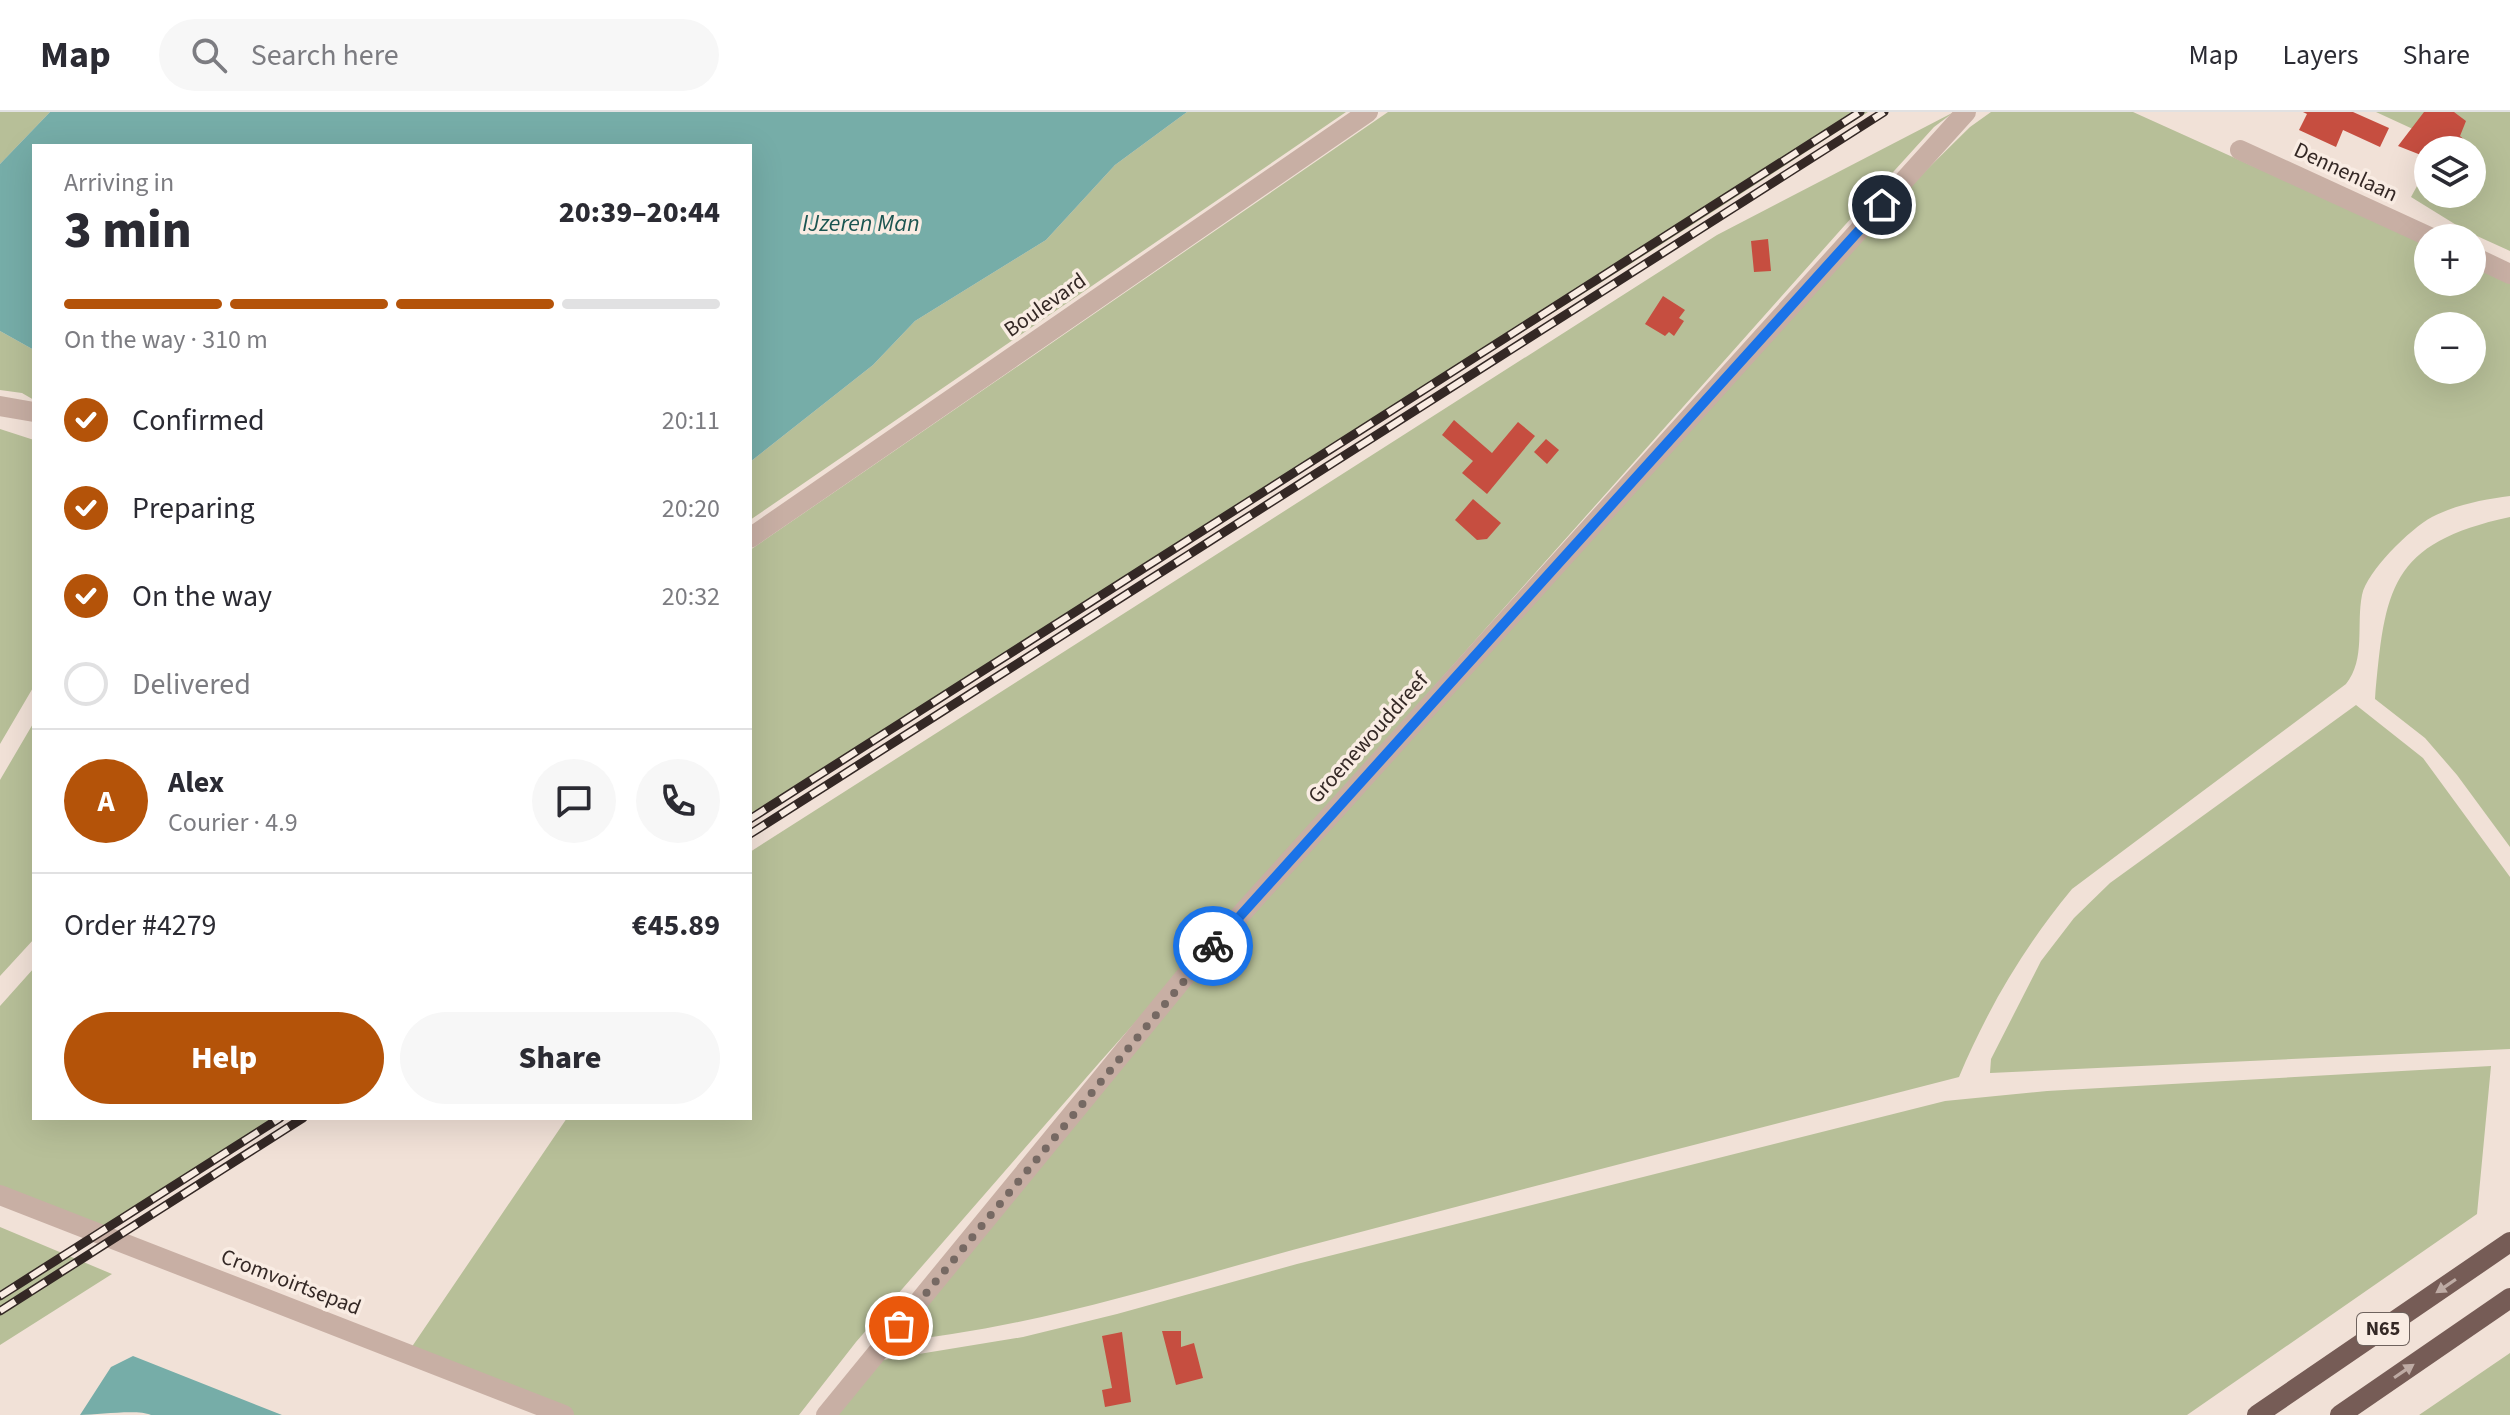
<!DOCTYPE html>
<meta charset="utf-8">
<style>
:root{--surface:#fff;--page:#f7f7f7;--text:#2b2b33;--muted:#7c7c81;--line:#e1e1e2;--accent:#b45309}
body{margin:0;font-family:"Source Sans 3",sans-serif;background:var(--page);color:var(--text);height:100vh;display:flex;flex-direction:column;font-size:30px;white-space:nowrap}
*{box-sizing:border-box;margin:0}
p{font-size:26px;color:var(--muted)}
.icon{flex:none;width:44px;height:44px;fill:none;stroke:currentColor;stroke-width:2;stroke-linecap:round;stroke-linejoin:round}
.map{position:relative;flex:1;overflow:hidden}
.drawer{position:absolute;left:32px;top:32px;width:720px;height:976px;display:flex;flex-direction:column;background:var(--surface);border-radius:0px;box-shadow:0 8px 32px #0002}
.drawer>*{flex:none}
.controls{position:absolute;left:2414px;top:24px;display:grid;gap:16px}
.controls a{display:grid;place-items:center;width:72px;height:72px;border-radius:50%;background:var(--surface);box-shadow:0 8px 32px #0002;font-size:40px}
.pin{position:absolute;display:grid;place-items:center;width:68px;height:68px;color:#fff;margin:-34px;border:4px solid #fff;border-radius:50%;box-shadow:0 2px 8px #0007}
.courier{position:absolute;display:grid;place-items:center;width:80px;height:80px;margin:-40px;border:6px solid #1a73e8;border-radius:50%;background:#fff;color:#222;box-shadow:0 2px 10px #0007}
.summary em{font-style:normal;font-weight:800}
.summary div{display:flex;flex-direction:column-reverse}
.summary{display:flex;align-items:center;justify-content:space-between;height:136px;padding:0 32px}
h1{font-size:52px;font-weight:800;line-height:60px}
.bar{display:grid;grid-template-columns:repeat(4,1fr);gap:12px 8px;align-content:center;height:96px;padding:0 32px}
.bar i{height:10px;border-radius:6px;background:var(--line)}
.bar .selected{background:var(--accent)}
.bar p{grid-column:span 4}
.line{display:flex;align-items:center;gap:20px;padding:0 32px;border-top:2px solid var(--line)}
.line div{flex:1}
.round{display:grid;place-items:center;flex:none;width:84px;height:84px;border-radius:42px;background:var(--page)}
ol{padding:0 32px;list-style:none}
li{display:flex;align-items:center;gap:24px;height:88px}
li p{margin-inline-start:auto}
li .icon{padding:8px;border-radius:50%;background:var(--accent);color:#fff;stroke-width:4}
li:last-child{color:var(--muted)}
li i{width:44px;height:44px;border:4px solid var(--line);border-radius:50%}
.cta{display:flex;gap:16px;margin-top:auto;padding:16px 32px}
.cta a{flex:1;height:92px;border-radius:48px;background:var(--accent);color:#fff;font-size:32px;font-weight:800;line-height:92px;text-align:center}
.cta a+a{background:var(--page);color:var(--text)}
header{display:flex;align-items:center;gap:48px;box-sizing:border-box;height:112px;padding:0 40px;background:var(--surface);border-bottom:2px solid var(--line)}
header strong{font-size:38px}
nav{display:flex;gap:44px;margin-inline-start:auto;font-size:28px}
.search{width:560px;height:72px;background:var(--page);display:flex;align-items:center;gap:20px;box-sizing:border-box;padding:0 28px;border-radius:44px;color:var(--muted);font-size:30px}
.map>svg:first-child{display:block}
.green{fill:#b7bf98;fill-rule:evenodd}
.water{fill:#76ada8}
.building{fill:#c64e40}
.lines{fill:none;stroke-linecap:round;stroke-linejoin:round}
.minor{stroke:#c8afa4;stroke-width:20}
.major{stroke:#765c56;stroke-width:20}
.rail-casing{stroke:#342825;stroke-width:9}
.rail{stroke:#f9ece3;stroke-width:6;stroke-dasharray:18;stroke-linecap:butt}
.oneway{fill:#beaba4}
.done{stroke:#766963;stroke-width:8;stroke-dasharray:0 14.4}
.route{stroke:#1a73e8;stroke-width:10}
.labels{text-anchor:middle;dominant-baseline:central;stroke-width:7;stroke-linejoin:round;paint-order:stroke}
.shield{fill:#f9ece3;stroke:#6f635e;stroke-width:2}
.shield-label{font-size:20px;font-weight:bold;fill:#342825}
.street-label{font-size:22px;fill:#342825;stroke:#f9ece3}
.water-label{font-size:24px;font-style:italic;fill:#1b5551;stroke:#f9ece3}
</style>
<header>
<strong>Map</strong>
<div class="search"><svg class="icon" aria-label="search" viewBox="0 0 24 24"><circle cx="10" cy="10" r="6"/><path d="M15 15l6 6"/></svg>Search here</div>
<nav><a>Map</a><a>Layers</a><a>Share</a></nav>
</header>
<div class="map">
<svg width="2510" height="1303" viewBox="0 0 2510 1303">
<rect width="100%" height="100%" fill="#f1e1d7"/>
<path class="green" d="M0 0H50L0 52Z
M1187 0H1346L750 408V350L873 253 915 209 1046 128 1115 53Z
M1388 0H1868C1498 240 1120 467 750 706V438Z
M1954 0 1934 15 1845 113 1099 951 856 1230 799 1303H565L409 1239 567 1006H750V740L1717 123Z
M1991 0H2133L2428 133V170H2472V153L2510 170V384C2485 387 2455 393 2432 405 2410 417 2367 459 2362 483 2356 513 2366 547 2346 572L2072 777C2024 835 1988 896 1959 965 1744 1020 1529 1075 1315 1132 1176 1169 1030 1218 886 1230L1102 970 1897 87 1970 15ZM2428 214H2472V258H2428Z
M2376 0H2510V139L2466 119 2411 85 2428 54V82H2472V38L2441 30Z
M0 219 34 238V288L22 281 0 278Z
M0 317 34 328V574L0 632Z
M2510 405V735L2457 663 2425 626 2375 587C2385 477 2389 431 2510 405Z
M2356 593 2423 646 2510 765V937L1990 961 1991 947 2041 849 2074 806 2110 771Z
M34 610V827L0 864V668Z
M34 856V1006H285L104 1120 0 1083V894Z
M2491 954 2477 1102 2187 1303H826L864 1251 1023 1225 1117 1202 1297 1152 1945 989 2047 979Z
M0 1115 112 1162 0 1233Z
M2510 1241V1303H2419Z"/>
<path class="water" d="M50 0H1187L1115 53 1046 128 915 209 873 253 750 350V34H34V238L0 219V52Z
M133 1244 282 1303H151C137 1297 99 1303 80 1303L111 1255Z"/>
<path class="building" d="M2303 0H2353L2389 16 2380 35 2343 18 2336 35 2299 18 2307 2Z
M2424 0H2454L2466 9 2460 24 2476 38H2428L2426 45 2398 34Z
M1768 127 1771 159 1754 160 1751 129Z
M1663 184 1685 198 1679 206 1684 209 1674 224 1669 220 1665 224 1645 212Z
M1454 308 1492 341 1518 310 1535 324 1487 382 1462 361 1473 349 1442 323Z
M1546 327 1559 338 1547 352 1534 340Z
M1473 387 1501 411 1487 427 1477 428 1455 408Z
M1162 1219H1181V1235L1194 1231 1203 1266 1176 1273Z
M1122 1220 1131 1290 1105 1295 1102 1278 1112 1276 1102 1224Z"/>
<g class="lines">
<path class="minor" d="M2240 38 2432 126
M2472 144 2510 162
M0 294 34 300
M750 426 1368 0
M0 1083 564 1303
M826 1303 1187 862 1966 0"/>
<path class="major" d="M2257 1303 2510 1130
M2340 1303 2510 1186"/>
<g class="rail-casing">
<path id="rail" d="M750 707 1860 0
M750 722 1884 0
M0 1184 280 1006
M0 1199 303 1006"/>
</g>
<use href="#rail" class="rail"/>
</g>
<defs><path id="oneway-solid" d="M-6-.8H1V-3.2L6.5 0L1 3.2V.8H-6Z" transform="scale(2)"/></defs>
<g class="oneway">
<use href="#oneway-solid" transform="translate(2446 1174) rotate(146)"/>
<use href="#oneway-solid" transform="translate(2404 1259) rotate(-34)"/>
</g>
<g class="lines">
<path class="done" d="M899 1214 1213 834"/>
<path class="route" d="M1213 834 1882 93"/>
</g>
<g class="labels">
<rect class="shield" x="2357" y="1201" width="52" height="32" rx="6"/>
<g class="shield-label">
<text x="2383" y="1217">N65</text>
</g>
<g class="street-label">
<text transform="translate(2346 60) rotate(25)">Dennenlaan</text>
<text transform="translate(1045 193) rotate(-35)">Boulevard</text>
<text transform="translate(1368 626) rotate(-48)">Groenewouddreef</text>
<text transform="translate(291 1170) rotate(21)">Cromvoirtsepad</text>
</g>
<g class="water-label">
<text x="861" y="111">IJzeren Man</text>
</g>
</g>
</svg>
<div class="controls">
<a><svg class="icon" aria-label="layers" viewBox="0 0 24 24"><path d="M12 4l9 5-9 5-9-5zM3 14l9 5 9-5"/></svg></a>
<a>+</a>
<a>−</a>
</div>
<div class="pin" style="left:899px;top:1214px;background:#ea580c"><svg class="icon" aria-label="bag" viewBox="0 0 24 24"><path d="M5 8h14l-1 12H6zM9 8a3 3 0 0 1 6 0"/></svg></div>
<div class="pin" style="left:1882px;top:93px;background:#1f2937"><svg class="icon" aria-label="home" viewBox="0 0 24 24"><path d="M3 11l9-7 9 7M6 9v11h12V9"/></svg></div>
<div class="courier" style="left:1213px;top:834px"><svg class="icon" aria-label="bike" viewBox="0 0 24 24"><circle cx="6" cy="16" r="4"/><circle cx="18" cy="16" r="4"/><path d="M6 16l4-8h5l3 8M10 8l3 8H6M13 5h3"/></svg></div>
<section class="drawer">
<div class="summary"><div><h1>3 min</h1><p>Arriving in</p></div><em>20:39–20:44</em></div>
<div class="bar"><i class="selected"></i><i class="selected"></i><i class="selected"></i><i></i><p>On the way · 310 m</p></div>
<ol>
<li><svg class="icon" aria-label="check" viewBox="0 0 24 24"><path d="M5 12l5 5 9-10"/></svg>Confirmed<p>20:11</p></li>
<li><svg class="icon" aria-label="check" viewBox="0 0 24 24"><path d="M5 12l5 5 9-10"/></svg>Preparing<p>20:20</p></li>
<li><svg class="icon" aria-label="check" viewBox="0 0 24 24"><path d="M5 12l5 5 9-10"/></svg>On the way<p>20:32</p></li>
<li><i></i>Delivered</li>
</ol>
<div class="line" style="height:144px"><b class="round" style="background:var(--accent);color:#fff">A</b><div><b>Alex</b><p>Courier · 4.9</p></div><a class="round"><svg class="icon" aria-label="chat" viewBox="0 0 24 24"><path d="M4 5h16v11H9l-5 4z"/></svg></a><a class="round"><svg class="icon" aria-label="phone" viewBox="0 0 24 24"><path d="M5 4h4l2 5-3 2q2 4 5 5l2-3 5 2v4C11 20 4 13 5 4z"/></svg></a></div>
<div class="line" style="height:104px"><div>Order #4279</div><b>€45.89</b></div>
<div class="cta"><a>Help</a><a>Share</a></div>
</section>
</div>
